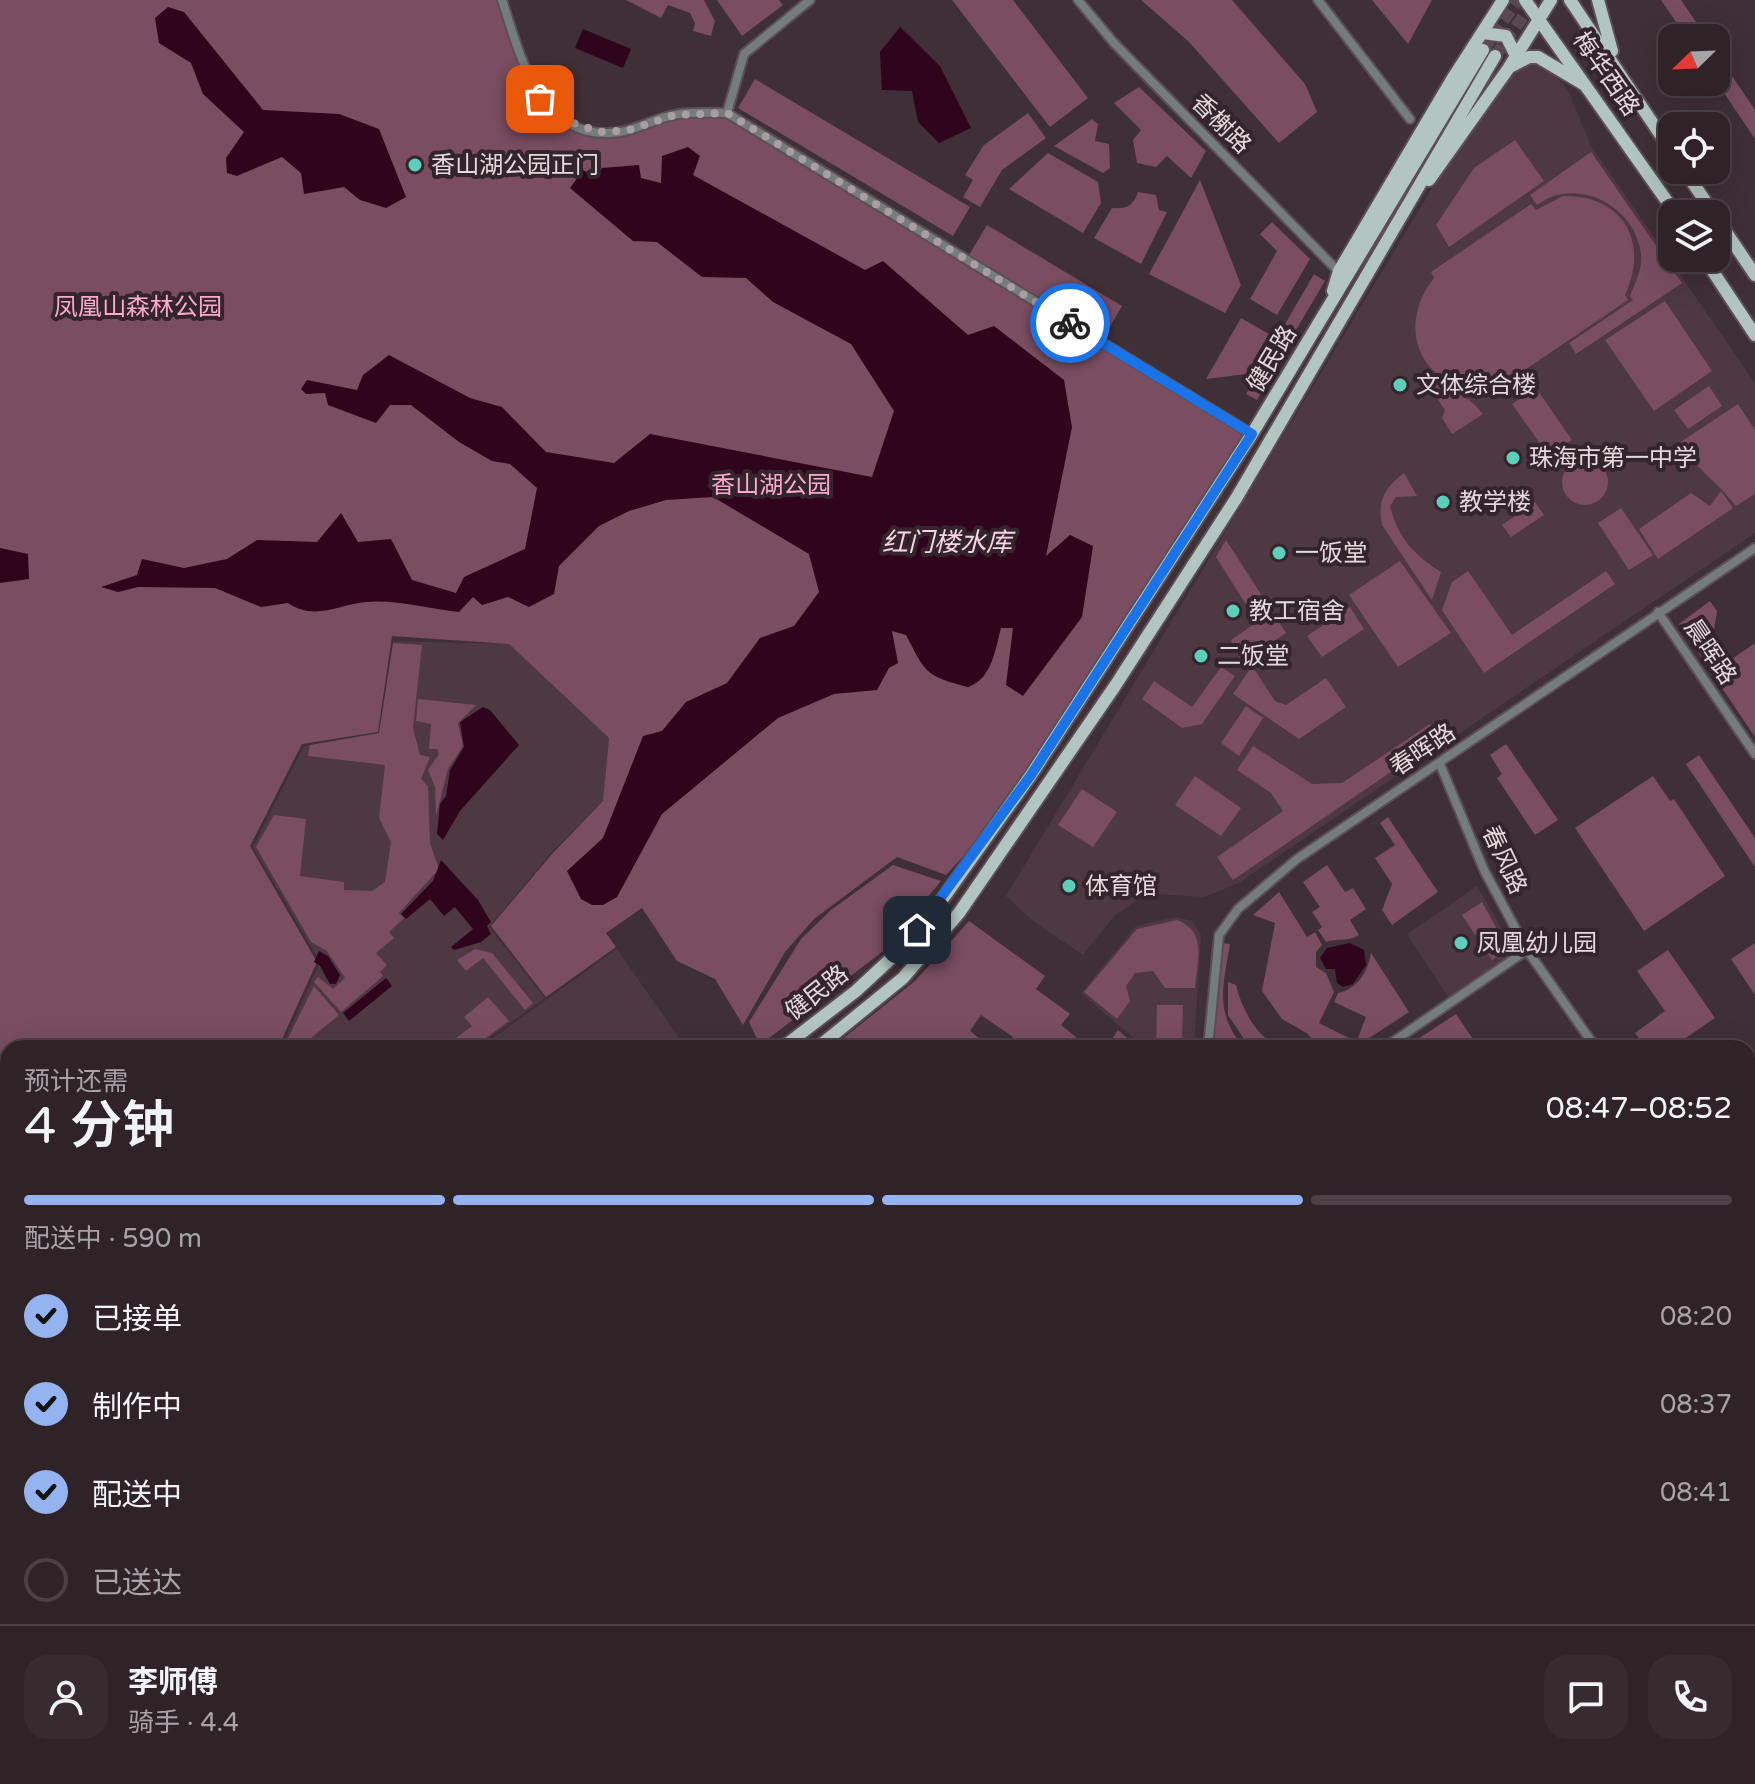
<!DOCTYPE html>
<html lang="zh">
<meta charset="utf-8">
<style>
:root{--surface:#2f2328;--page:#372b30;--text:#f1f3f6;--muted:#a7a4a8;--line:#4a4045;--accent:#95b2f1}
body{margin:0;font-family:"Varela Round","Noto Sans SC",sans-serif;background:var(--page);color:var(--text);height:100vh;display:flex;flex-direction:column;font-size:30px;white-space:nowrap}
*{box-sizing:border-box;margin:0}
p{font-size:26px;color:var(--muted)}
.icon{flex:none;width:44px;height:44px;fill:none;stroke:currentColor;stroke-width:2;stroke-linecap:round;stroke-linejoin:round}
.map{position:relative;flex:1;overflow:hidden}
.side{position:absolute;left:0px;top:1040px;width:1756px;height:744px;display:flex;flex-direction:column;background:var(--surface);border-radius:24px 24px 0 0;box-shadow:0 8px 32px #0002,0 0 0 2px var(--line)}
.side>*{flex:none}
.needle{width:52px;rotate:247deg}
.tools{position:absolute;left:1658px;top:24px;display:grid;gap:16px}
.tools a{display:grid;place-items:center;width:72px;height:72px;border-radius:16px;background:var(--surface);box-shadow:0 8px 32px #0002,0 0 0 2px var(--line);font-size:40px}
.pin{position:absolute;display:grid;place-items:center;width:68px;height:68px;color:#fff;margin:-34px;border-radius:16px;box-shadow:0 4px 12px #0006}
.courier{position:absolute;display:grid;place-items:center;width:80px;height:80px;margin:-40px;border:6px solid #1a73e8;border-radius:50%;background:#fff;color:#222;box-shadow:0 2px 10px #0007}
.summary em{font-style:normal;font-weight:600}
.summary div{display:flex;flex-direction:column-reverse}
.summary{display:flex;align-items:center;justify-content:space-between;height:136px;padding:0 24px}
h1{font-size:52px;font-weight:600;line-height:60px}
.bar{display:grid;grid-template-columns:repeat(4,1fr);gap:12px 8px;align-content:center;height:96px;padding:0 24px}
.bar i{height:10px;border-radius:6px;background:var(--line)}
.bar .on{background:var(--accent)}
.bar p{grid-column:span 4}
.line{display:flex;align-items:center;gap:20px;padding:0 24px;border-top:2px solid var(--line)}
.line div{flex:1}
.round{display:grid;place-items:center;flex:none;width:84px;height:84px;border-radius:24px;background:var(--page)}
ol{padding:0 24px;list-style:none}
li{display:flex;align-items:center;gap:24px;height:88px}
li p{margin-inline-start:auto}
li .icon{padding:8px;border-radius:50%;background:var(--accent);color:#111;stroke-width:4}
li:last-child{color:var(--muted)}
li i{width:44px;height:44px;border:4px solid var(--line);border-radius:50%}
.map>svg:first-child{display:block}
.built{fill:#4e3842}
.green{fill:#7a4d61}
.water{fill:#2f041c}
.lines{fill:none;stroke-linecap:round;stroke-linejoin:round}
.primary-tunnel{stroke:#58484f;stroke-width:12;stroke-dasharray:12 6;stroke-linecap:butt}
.minor-casing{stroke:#5d4e54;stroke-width:12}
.tertiary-casing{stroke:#5d4e54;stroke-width:14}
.secondary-casing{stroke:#5d4e54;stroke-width:15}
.primary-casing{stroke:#5d4e54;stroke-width:16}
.minor{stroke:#747d7b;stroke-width:8}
.tertiary{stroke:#747d7b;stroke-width:10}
.secondary{stroke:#97a6a2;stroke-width:11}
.primary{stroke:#b2c5c0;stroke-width:12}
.done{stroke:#aa9ea3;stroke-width:8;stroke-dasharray:0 14.4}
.route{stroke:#1a73e8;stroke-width:10}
.poi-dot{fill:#5dceb9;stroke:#34252c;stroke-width:3}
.labels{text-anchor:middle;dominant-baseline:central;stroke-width:8;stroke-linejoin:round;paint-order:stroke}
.street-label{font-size:24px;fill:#e4d9dd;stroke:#34252c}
.poi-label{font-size:24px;fill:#e4d9dd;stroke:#34252c;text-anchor:start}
.park-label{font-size:24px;fill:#fbaace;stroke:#34252c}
.water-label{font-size:26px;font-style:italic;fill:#f7d4e2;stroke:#34252c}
</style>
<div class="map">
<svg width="1755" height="1784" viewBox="0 0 1755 1784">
<rect width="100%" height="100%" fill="#3f2f36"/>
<path class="built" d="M1544 61 1568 90 1591 146 1755 383V533L1237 884 1204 897 1153 894 1141 898 1115 915 1083 955 1034 922 1006 896 1495 84 1523 62Z
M393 641 509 644 609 738 603 801 551 853 489 927 545 998 475 1048H281L320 962 253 847 304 746 382 734Z
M1477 886 1515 952 1448 997 1407 934Z
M1176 917 1192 921 1201 935 1194 1048H1145L1081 993 1136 926Z
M617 949 686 1048H479Z"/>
<path class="green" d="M0 0H501L534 91 568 123 610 133 664 117 727 113 1252 434 1007 809 946 875 897 857 814 919 785 952 743 1025 715 979 677 961 642 908 606 933 616 947 546 997 491 926 552 854 603 801 609 738 509 644 392 636 378 732 302 744 250 846 317 962 278 1048H8V1101L0 1097Z
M626 0H704L715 21 711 36 693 31 695 23 690 13 668 5 661 18Z
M717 0H779L783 5 742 36Z
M952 0H1013L1088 98 1050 127Z
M1141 0H1232L1305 84 1317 112 1279 143 1189 42Z
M1372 0H1432L1408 44Z
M1661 0H1681L1707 38H1687Z
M1716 52 1755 110V139L1716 81Z
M755 79 970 207 953 236 738 108Z
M1139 87 1206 151 1191 178 1167 156 1156 167 1137 163 1133 140 1141 130 1114 103Z
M1028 113 1046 138 1002 170 980 207 963 197 973 180 965 175 984 145Z
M1092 119 1098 124 1095 141 1109 144 1110 168 1103 173 1054 146Z
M1515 140 1544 181 1449 247 1436 225 1474 168Z
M1591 152 1682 283 1576 354 1569 343 1633 300 1630 296C1635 283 1643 268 1641 254 1636 206 1576 175 1537 205L1530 195Z
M1048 153 1098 182 1101 203 1083 233 1009 189Z
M1200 180 1241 285 1225 313 1149 274Z
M1138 192 1156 195 1159 210 1167 212 1141 264 1094 238 1112 208C1127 209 1133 206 1138 192Z
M1563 196C1623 195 1650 242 1625 295L1628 300 1482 399C1472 385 1460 389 1445 380 1407 355 1408 310 1434 278L1431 272 1531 204 1536 210Z
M1272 222 1310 259 1277 315 1250 299 1277 251 1260 234Z
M987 225 1122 306 1104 337 969 255Z
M1314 274 1325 281 1296 330 1285 324Z
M1665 301 1712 371 1654 411 1605 340Z
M1241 318 1269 334 1246 374 1206 379Z
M1281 337 1292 343 1257 400 1246 394Z
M1426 373C1450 396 1464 389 1483 414L1452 434 1442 418 1445 410 1422 376Z
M1709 386 1722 406 1688 429 1674 410Z
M1536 388 1572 440 1549 456 1512 404Z
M1738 404 1755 430V494L1736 506C1718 483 1695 467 1679 443Z
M1562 482a23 23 0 1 1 46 0a23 23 0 1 1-46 0Z
M1404 473 1417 496 1396 497 1390 506C1398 538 1413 554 1441 572L1432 600 1382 525C1377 501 1385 487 1404 473Z
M1721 491 1733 508 1658 559 1639 529 1691 493 1710 506Z
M1535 502 1544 515 1511 537 1502 525Z
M1621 508 1653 555 1629 570 1598 523Z
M1226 540 1286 633 1241 663 1231 640 1257 622 1216 557Z
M1400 561 1451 633 1398 667 1349 595Z
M1468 571 1512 635 1606 571 1615 584 1484 673 1442 610 1452 582Z
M1710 601 1717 611 1713 637 1729 661 1755 643V737L1679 624Z
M1350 607 1364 629 1322 657 1307 636Z
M393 643 422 645 413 728 420 755 430 757 421 779 428 786 430 843 439 869 399 913 404 918 389 932 394 938 376 953 387 965 380 972 383 976 341 1012 314 982 318 977 333 989 345 978 327 951 311 942 256 847 274 815 306 819 300 876 344 882V890L372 891 385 882 391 842 379 818 385 765 308 756 310 745 379 733Z
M1252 666 1275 701 1286 705 1326 678 1346 707 1299 739 1233 694Z
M1221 667 1235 676 1202 724 1182 728 1142 699 1154 681 1192 707Z
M418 699 476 705 458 723 463 746 448 769 436 816 435 787 428 770 439 754 437 749H429L431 724 416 721Z
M1246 706 1263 718 1239 756 1221 743Z
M1430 724 1439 739 1233 880 1217 857 1283 811 1271 793 1237 770 1253 746 1312 784 1342 783Z
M1506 744 1558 820 1535 835 1497 778 1502 774 1490 755Z
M1699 755 1755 838V867L1686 764Z
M1195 776 1241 808 1221 836 1175 805Z
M1653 776 1670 801 1674 799 1725 876 1644 931 1575 828Z
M1082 789 1117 812 1093 847 1058 825Z
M1388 817 1438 892 1392 925 1382 910 1392 884 1375 858 1395 845 1380 823Z
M893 865 941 881 882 952 760 1045 749 1022 801 939 831 910Z
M1327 865 1345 892 1353 888 1366 909 1350 920 1359 935C1348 942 1338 938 1326 942L1318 930 1322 927 1312 912 1320 907 1303 882Z
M1279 892 1307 937 1315 932 1322 945 1316 952V967L1326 973 1334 992 1319 1023 1351 1039 1346 1048H1309L1313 1041 1308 1034 1282 1019 1262 991 1275 923 1253 915Z
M1482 902 1508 949 1492 960 1462 915Z
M1177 920C1208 932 1197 961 1195 988H1165L1153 971 1135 973 1126 986 1130 1001 1117 1019 1084 992 1137 929Z
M969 921 1045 976 1036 989 1070 1014 1061 1025 1076 1037 1068 1048H1006L1013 1037 981 1015 970 1031 992 1048H831L915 981Z
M1221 943 1230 944C1223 987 1214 1012 1244 1048H1211Z
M1755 943V995L1731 959Z
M475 949 492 953 533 1003 525 1010 483 958 466 971 457 960Z
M1668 950 1715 1018 1671 1048H1646L1635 1033 1665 1011 1637 971Z
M1371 953 1409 1012 1354 1048 1366 1017 1334 1002 1338 993C1357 989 1368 972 1371 953Z
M1228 982 1236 985C1242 1010 1256 1036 1280 1048H1250L1228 1015Z
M314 986 339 1015 305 1043 309 1048H283Z
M488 997 509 1021 472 1048H451L448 1044 472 1026 464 1017Z
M1157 1005H1183L1182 1048H1156Z
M1456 1014 1479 1048H1460L1455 1041 1444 1048H1404Z
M1118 1030 1139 1048H1106Z
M1755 1124V1257L1748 1247V1129Z
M8 1581V1651L3 1655 0 1589Z
M5 1660 8 1663V1776H133L138 1784H0V1665Z
M1755 1671V1735L1748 1740V1676Z
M731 1776H828L831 1784H733Z
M839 1776H871L874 1782 842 1784Z
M911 1776H978L984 1784H915Z
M1053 1776H1119L1127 1784H1058Z
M1194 1776H1230L1235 1784H1200Z"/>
<path class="water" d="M168 7 184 12 263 110 339 114 379 129 406 197 386 208 360 200 344 187 304 194 301 173 282 157 237 176 227 173 226 158 244 132 203 94 191 63 159 43 155 18Z
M900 27 940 66 971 128 939 143 918 122 912 91 882 90 880 52Z
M583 29 631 49 623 68 575 48Z
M688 147 700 156 693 175 865 270 883 261 968 335 994 326 1064 380 1072 427 1046 556 1070 535 1093 546 1082 617 1023 696 1006 685 1013 628H1001C995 650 992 679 968 687 924 676 925 671 906 635L892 631 898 663 889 668 877 690 834 694 778 718 662 814 617 897 603 905H592L581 899 567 871 603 838 643 736 662 731 686 702 727 683 760 638 794 626 819 592 809 554 713 497 666 500 629 511 599 526 559 566 554 594 529 607 508 597 482 605 473 597 459 612C430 609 395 599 366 602 337 605 315 621 288 603L261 607 215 588 138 587 118 592 101 587 137 575 142 559 184 568 227 559 257 540 317 542 341 513 358 542 391 539 412 580 456 593 464 577 525 549 537 488 510 464 492 461 459 442 411 405H390L376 423 328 405 325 393 306 394 301 389 307 380 357 390 363 375 389 355 470 398 502 407 546 452 614 463 650 434 872 477 894 411 851 344 773 302 746 278 702 277 657 242 633 241 570 188 583 170 596 178 602 168 639 165 641 178 661 183 662 156Z
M0 548 28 554 29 579 0 583Z
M483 707 490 710 519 745 460 811 443 840 437 834 440 804 446 796 450 770 464 747 460 722Z
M441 860 478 900 491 922 487 926 491 934 481 942 454 950 451 947 473 929 455 907 444 916 430 899 406 919 401 914 433 881Z
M1350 943 1364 950 1366 965 1353 984 1343 987 1337 983 1335 969H1326L1320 958 1327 948Z
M319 951 328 956 340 975 336 984H330L320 966 314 962Z
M386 978 392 986 349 1021 343 1013Z
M0 1097 8 1102V1581L0 1589Z"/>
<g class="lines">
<path class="primary-tunnel" d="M1483 50 1518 0
M1495 56 1535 0"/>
<g class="minor-casing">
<path id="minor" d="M502 0C521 58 540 144 620 132 636 130 650 121 666 117 685 111 708 113 727 113L1252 434
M1078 0 1114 43 1339 272
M1318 0 1410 119
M727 113 744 54 810 0
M1658 612 1755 754
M1440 764 1484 870 1527 950 1596 1048
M1208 1048 1219 935 1238 909 1297 859 1755 548
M1384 1048 1527 950
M1748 1271 1755 1282"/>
</g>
<g class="tertiary-casing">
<path id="tertiary" d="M500 1784 530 1776"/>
</g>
<g class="secondary-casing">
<path id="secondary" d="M1748 1106 1755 1101
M1748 1119 1755 1114
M1239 1776 1244 1784
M1252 1776 1258 1784"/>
</g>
<g class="primary-casing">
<path id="primary" d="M1525 0 1676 214
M1570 0 1672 152
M1598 0 1612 51
M1483 33 1506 36 1516 56
M1510 67 1529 57H1538L1585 85
M1684 170 1714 214
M1429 180 1508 69 1551 0
M1716 217 1755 275
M1704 258 1755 335
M1333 291 1339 271 1451 81 1503 0
M782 1048 856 991 898 952 937 907 1031 775 1252 434 1483 50
M817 1048 903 978 959 913 1115 686 1237 497 1495 56
M404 1776 405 1784
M428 1776 430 1784"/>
</g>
<use href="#minor" class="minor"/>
<use href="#tertiary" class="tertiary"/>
<use href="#secondary" class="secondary"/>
<use href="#primary" class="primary"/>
</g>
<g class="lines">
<path class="done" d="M540 99 561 119 600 132 629 130 675 115 727 113 1070 323"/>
<path class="route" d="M917 930 1031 775 1252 434 1070 323"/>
</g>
<g class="poi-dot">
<circle cx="415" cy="165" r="8"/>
<circle cx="1400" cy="385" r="8"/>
<circle cx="1513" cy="458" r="8"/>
<circle cx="1443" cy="502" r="8"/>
<circle cx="1279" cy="553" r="8"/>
<circle cx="1233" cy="611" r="8"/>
<circle cx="1201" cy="656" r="8"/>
<circle cx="1069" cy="886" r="8"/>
<circle cx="1461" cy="943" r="8"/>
</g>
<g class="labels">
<g class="street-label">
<text transform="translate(1606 74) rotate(55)">梅华西路</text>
<text transform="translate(1221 124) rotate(45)">香榭路</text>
<text transform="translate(1272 359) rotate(-59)">健民路</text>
<text transform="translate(1710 652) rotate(56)">晨晖路</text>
<text transform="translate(1423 750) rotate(-34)">春晖路</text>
<text transform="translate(1504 860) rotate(65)">春风路</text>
<text transform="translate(817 993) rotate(-38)">健民路</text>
</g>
<g class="poi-label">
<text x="431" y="165">香山湖公园正门</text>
<text x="1416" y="385">文体综合楼</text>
<text x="1529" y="458">珠海市第一中学</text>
<text x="1459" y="502">教学楼</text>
<text x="1295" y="553">一饭堂</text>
<text x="1249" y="611">教工宿舍</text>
<text x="1217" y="656">二饭堂</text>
<text x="1085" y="886">体育馆</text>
<text x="1477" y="943">凤凰幼儿园</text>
</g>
<g class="park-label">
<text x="138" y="307">凤凰山森林公园</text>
<text x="771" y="485">香山湖公园</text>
</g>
<g class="water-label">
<text x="947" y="542">红门楼水库</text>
</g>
</g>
</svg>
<div class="tools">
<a><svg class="needle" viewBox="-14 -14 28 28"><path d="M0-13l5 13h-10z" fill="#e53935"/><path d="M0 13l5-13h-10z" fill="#a7a4a8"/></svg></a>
<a><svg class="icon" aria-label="locate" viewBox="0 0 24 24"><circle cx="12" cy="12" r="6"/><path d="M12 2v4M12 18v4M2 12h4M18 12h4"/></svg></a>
<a><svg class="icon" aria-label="layers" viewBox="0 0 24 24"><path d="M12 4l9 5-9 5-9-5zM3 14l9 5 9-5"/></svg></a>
</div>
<div class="pin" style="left:540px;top:99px;background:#ea580c"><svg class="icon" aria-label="bag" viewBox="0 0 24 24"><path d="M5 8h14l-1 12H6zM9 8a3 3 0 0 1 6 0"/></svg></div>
<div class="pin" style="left:917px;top:930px;background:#1f2937"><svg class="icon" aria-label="home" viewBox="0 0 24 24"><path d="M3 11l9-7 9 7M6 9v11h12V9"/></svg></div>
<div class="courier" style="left:1070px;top:323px"><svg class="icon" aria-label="bike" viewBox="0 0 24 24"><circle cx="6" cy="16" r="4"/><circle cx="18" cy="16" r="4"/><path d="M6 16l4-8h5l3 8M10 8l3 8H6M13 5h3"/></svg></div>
<section class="side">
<div class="summary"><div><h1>4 分钟</h1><p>预计还需</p></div><em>08:47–08:52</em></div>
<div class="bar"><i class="on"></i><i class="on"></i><i class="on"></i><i></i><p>配送中 · 590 m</p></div>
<ol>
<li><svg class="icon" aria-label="check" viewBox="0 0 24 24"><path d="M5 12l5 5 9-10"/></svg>已接单<p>08:20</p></li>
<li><svg class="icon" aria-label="check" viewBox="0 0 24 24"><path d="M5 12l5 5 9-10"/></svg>制作中<p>08:37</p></li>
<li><svg class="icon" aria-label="check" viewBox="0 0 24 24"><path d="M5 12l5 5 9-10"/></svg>配送中<p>08:41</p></li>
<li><i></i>已送达</li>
</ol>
<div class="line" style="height:144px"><a class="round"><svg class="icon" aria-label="person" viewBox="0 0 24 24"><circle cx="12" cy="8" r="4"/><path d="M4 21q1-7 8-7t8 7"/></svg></a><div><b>李师傅</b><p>骑手 · 4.4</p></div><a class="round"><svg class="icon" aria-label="chat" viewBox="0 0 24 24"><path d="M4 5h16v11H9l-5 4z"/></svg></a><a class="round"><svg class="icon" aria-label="phone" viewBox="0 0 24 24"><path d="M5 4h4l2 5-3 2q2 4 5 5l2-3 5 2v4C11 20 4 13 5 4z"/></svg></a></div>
</section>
</div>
